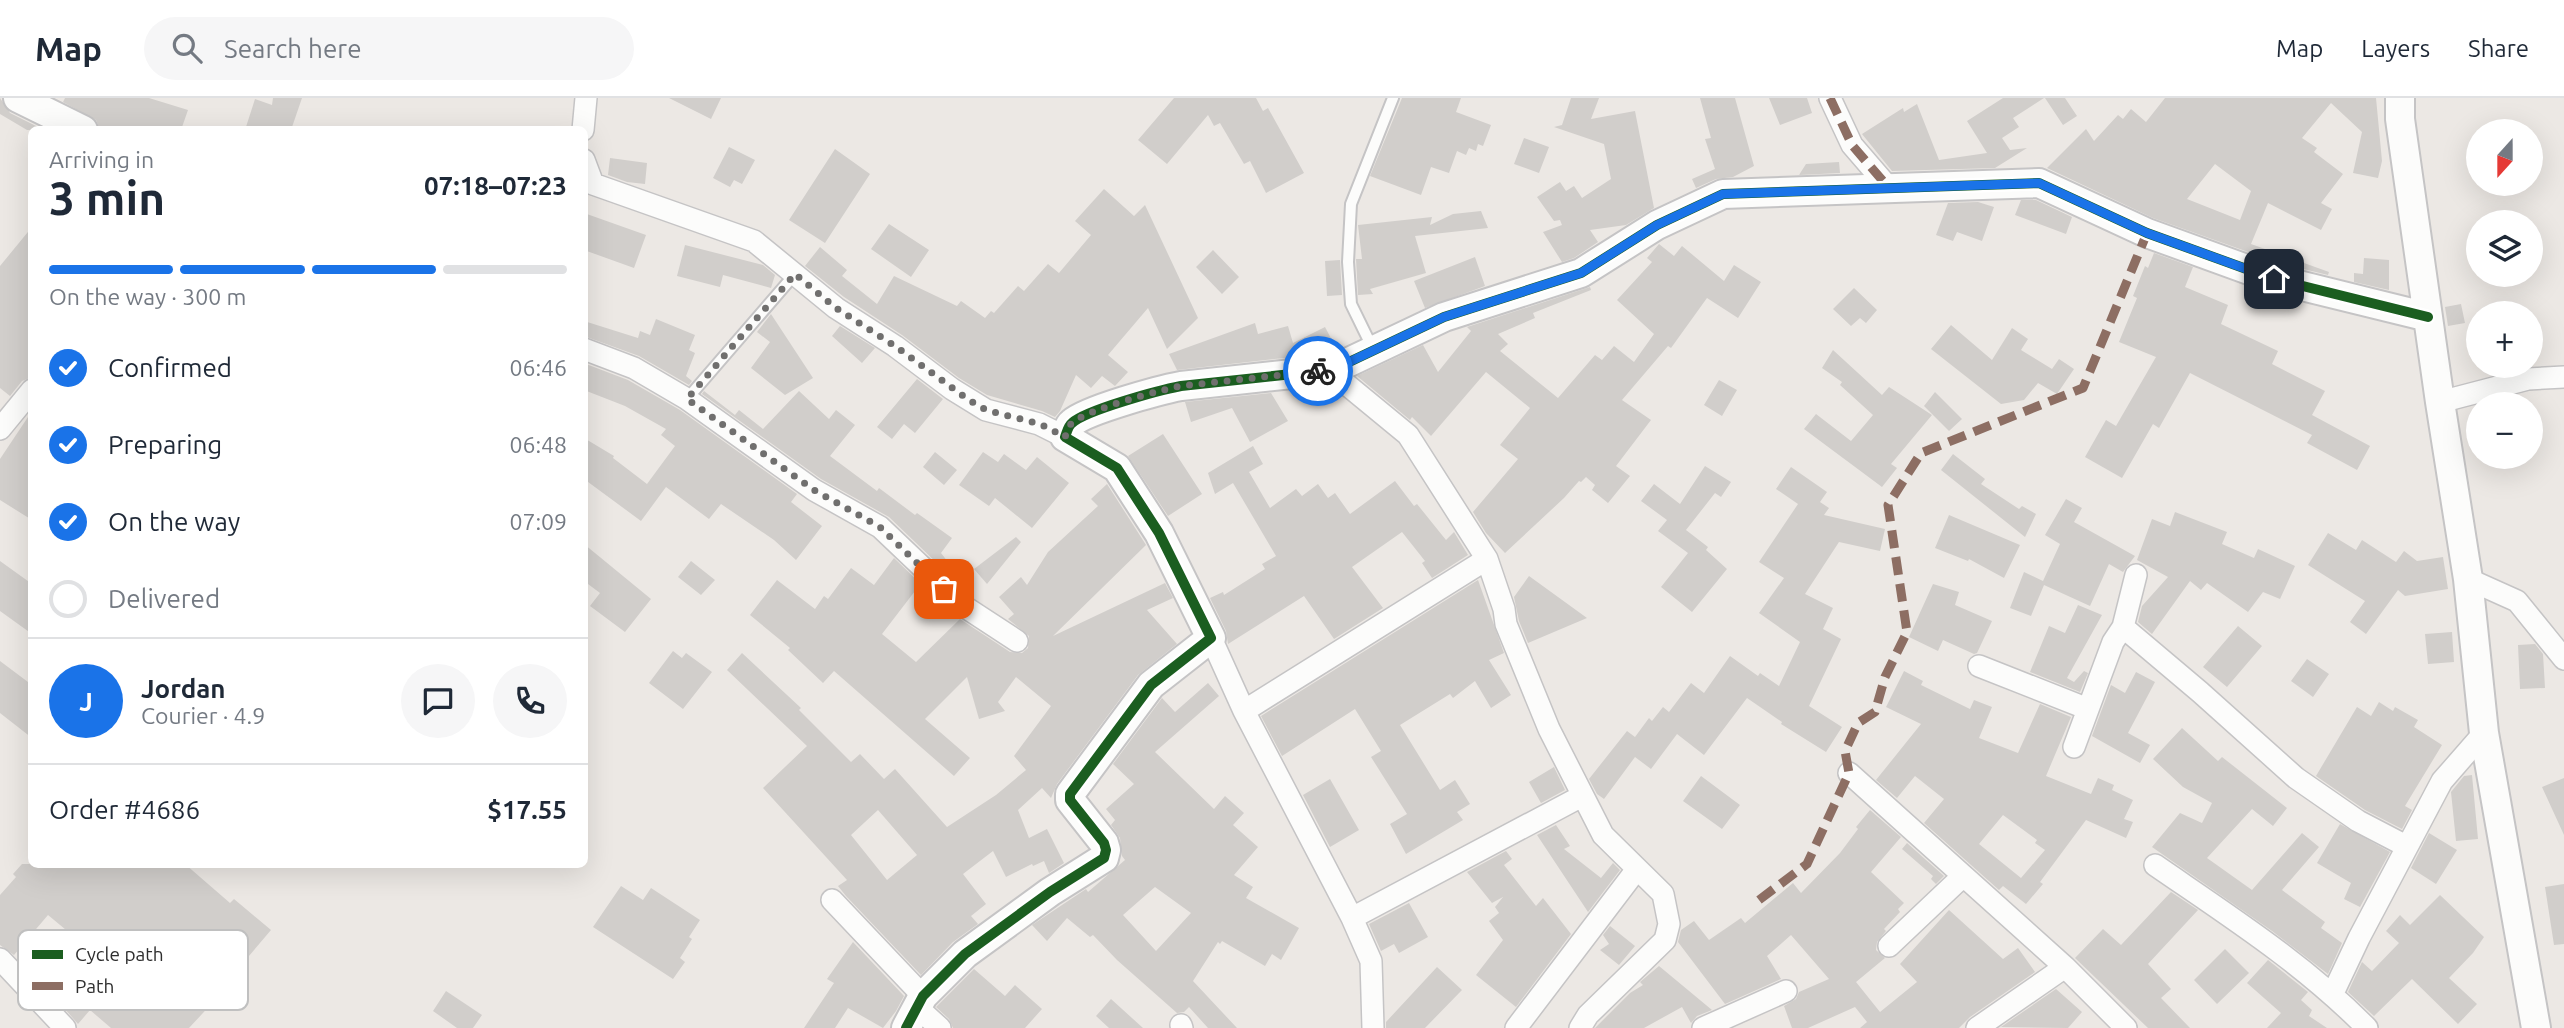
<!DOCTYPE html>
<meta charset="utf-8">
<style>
:root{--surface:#fff;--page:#f6f6f7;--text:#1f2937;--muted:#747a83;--line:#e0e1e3;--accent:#1a73e8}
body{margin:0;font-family:Ubuntu,sans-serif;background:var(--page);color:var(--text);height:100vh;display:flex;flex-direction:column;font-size:26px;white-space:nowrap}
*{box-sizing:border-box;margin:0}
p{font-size:23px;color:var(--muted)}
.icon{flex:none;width:38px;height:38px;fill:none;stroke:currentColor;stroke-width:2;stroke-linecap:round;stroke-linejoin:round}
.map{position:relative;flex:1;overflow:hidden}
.sheet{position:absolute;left:28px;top:28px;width:560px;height:742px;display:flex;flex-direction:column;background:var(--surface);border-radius:10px;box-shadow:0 7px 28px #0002}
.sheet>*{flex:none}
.needle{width:46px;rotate:201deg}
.fabs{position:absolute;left:2466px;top:21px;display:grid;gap:14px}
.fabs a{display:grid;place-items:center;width:77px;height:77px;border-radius:50%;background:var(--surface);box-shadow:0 7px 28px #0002;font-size:35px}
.pin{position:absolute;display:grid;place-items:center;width:60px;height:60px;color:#fff;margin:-30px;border-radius:14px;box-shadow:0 4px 10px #0006}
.courier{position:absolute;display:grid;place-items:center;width:70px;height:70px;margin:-35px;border:5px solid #1a73e8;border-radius:50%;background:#fff;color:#222;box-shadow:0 2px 9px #0007}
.overview em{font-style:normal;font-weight:700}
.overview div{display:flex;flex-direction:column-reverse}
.overview{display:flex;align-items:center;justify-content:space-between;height:119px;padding:0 21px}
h1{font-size:46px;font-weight:700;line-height:52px}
.bar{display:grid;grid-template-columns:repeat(4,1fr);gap:10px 7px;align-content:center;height:84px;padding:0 21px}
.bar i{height:9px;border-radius:5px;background:var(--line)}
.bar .on{background:var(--accent)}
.bar p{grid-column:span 4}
.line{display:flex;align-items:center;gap:18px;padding:0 21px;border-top:2px solid var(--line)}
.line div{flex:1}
.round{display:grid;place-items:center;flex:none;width:74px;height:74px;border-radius:37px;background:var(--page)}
ol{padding:0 21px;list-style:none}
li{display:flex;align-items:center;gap:21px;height:77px}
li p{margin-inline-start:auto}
li .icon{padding:7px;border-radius:50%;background:var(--accent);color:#fff;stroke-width:4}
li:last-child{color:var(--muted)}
li i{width:38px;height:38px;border:4px solid var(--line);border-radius:50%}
header{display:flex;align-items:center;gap:42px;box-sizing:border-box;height:98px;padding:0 35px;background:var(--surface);border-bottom:2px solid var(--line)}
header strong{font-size:33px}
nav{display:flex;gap:38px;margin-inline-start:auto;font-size:24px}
.search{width:490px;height:63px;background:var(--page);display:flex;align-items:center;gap:18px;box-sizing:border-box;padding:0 24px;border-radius:38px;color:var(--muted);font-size:26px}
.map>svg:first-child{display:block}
.building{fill:#d1cecb;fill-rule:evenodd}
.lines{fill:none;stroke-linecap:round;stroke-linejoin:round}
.lane-casing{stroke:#c5c4c5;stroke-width:14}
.street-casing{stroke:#c5c4c5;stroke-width:24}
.secondary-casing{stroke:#c5c4c5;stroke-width:32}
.lane{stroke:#fcfcfb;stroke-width:10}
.street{stroke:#fcfcfb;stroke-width:21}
.secondary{stroke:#fcfcfb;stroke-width:28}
.quiet{stroke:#8d6e63;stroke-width:9;stroke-dasharray:18 9;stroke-linecap:butt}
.cycleway-casing{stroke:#fff;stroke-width:15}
.cycleway{stroke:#1b5e20;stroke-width:10}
.done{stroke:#706f6e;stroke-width:7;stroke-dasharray:0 12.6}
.route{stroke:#1a73e8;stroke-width:9}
.key{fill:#fff;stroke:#c0c0c0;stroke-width:2}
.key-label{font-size:19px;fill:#2e2e2e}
</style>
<header>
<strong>Map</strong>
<div class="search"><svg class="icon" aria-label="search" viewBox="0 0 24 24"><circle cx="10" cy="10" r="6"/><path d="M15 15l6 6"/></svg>Search here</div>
<nav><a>Map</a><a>Layers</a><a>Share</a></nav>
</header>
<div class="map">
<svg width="2564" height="930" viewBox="0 0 2564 930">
<rect width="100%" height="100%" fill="#ece8e4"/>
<path class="building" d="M0 0 10 15 44 32H27L0 16Z
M65 0H149L188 12 181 32H100L96 22 63 4Z
M273 0H302L291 32H245L255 1 272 7Z
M669 0H721L711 21Z
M1174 0H1256L1263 13 1268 10 1304 75 1266 95 1250 63 1244 66 1220 25 1214 28 1208 17 1167 66 1138 42Z
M1402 0H1461L1456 14 1491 27 1483 48 1478 46 1476 53 1469 50 1466 57 1457 53 1449 75 1431 69 1421 97 1370 78Z
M1571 0H1599L1591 21 1635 13 1654 110 1626 127 1590 132 1598 144 1574 160 1562 164 1543 134 1562 127 1560 122 1554 123 1537 99 1560 84 1566 93 1574 88 1582 100 1611 81 1604 46 1554 29 1562 27Z
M1700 0H1735L1754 68 1733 79 1716 81 1696 90 1692 81 1715 71 1705 41 1711 40Z
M1769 0H1807L1812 15 1780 27Z
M2003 0H2044L2013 20 2019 29 2002 40 2010 52 2027 50 1995 70 1892 73 1862 36 1903 10 1904 14 1917 6 1939 62 1987 55 1967 23Z
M2045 0H2065L2077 18 2063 27Z
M2165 0H2376L2382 63 2378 80 2353 75 2362 34 2331 5 2302 40 2317 50 2314 54 2343 76 2321 105 2332 111 2321 132 2268 105 2251 146 2329 174 2328 177 2279 165 2153 120 2047 70 2086 31 2094 43 2118 17 2123 21 2131 11 2146 24ZM2215 66 2251 93 2240 122 2187 101Z
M1524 40 1549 49 1539 75 1514 66Z
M729 49 755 62 742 86 734 82 730 89 713 80Z
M835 51 870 76 825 145 789 122Z
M610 60 647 65 645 86 627 84 608 77Z
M1839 64 1840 75 1799 77 1806 66Z
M1104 91 1134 118 1145 107 1198 220 1167 251 1148 210 1108 257 1128 274 1115 288 1102 278 1091 290 1076 277 1060 313 1055 319 1042 313 987 297 959 280 902 237 844 199 805 168 820 149 847 172 842 178 877 206 894 178 957 208 961 203 985 220 991 213 994 215 1018 188 1024 193 1048 166 1059 175 1091 137 1075 123Z
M2021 102H2036L2072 119 2066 136 2015 117Z
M1978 104 1994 109 1982 143 1957 134 1953 143 1936 137 1948 105Z
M1481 113 1488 130 1415 138 1426 175 1370 191 1373 196 1358 197 1356 161H1362L1358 127 1432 119 1430 127 1453 116Z
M584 115 646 137 634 170 584 152Z
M889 126 929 152 911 179 871 151Z
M32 129V279L22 283 10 298 0 290V168Z
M1659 146 1674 158 1682 148 1724 183 1734 167 1761 184 1738 220 1707 200 1671 250 1668 248 1622 302 1651 322 1616 368 1630 378 1608 405 1592 392 1595 387 1586 379 1581 384 1579 383 1564 400 1505 455 1486 435 1473 414 1518 361 1500 347 1530 310 1486 274 1431 338 1412 319 1410 322 1357 278 1423 247 1438 274 1471 233 1467 229 1590 189 1591 192 1533 215 1535 220 1498 236 1508 246 1500 253 1558 300 1595 257 1602 262 1614 248 1634 264 1654 236 1617 202 1652 164 1647 160Z
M685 147 763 167 775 177 771 190 723 177 720 189 677 178Z
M1213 152 1239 179 1222 196 1196 169Z
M2154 155 2193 169 2185 189 2228 207 2221 226 2278 253 2272 266 2325 293 2312 317 2370 348 2357 372 2307 345 2312 337 2190 275 2159 330 2153 326 2122 380 2085 359 2106 322 2116 328 2156 259 2119 244 2137 200 2133 198 2145 168 2148 170Z
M1475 159 1485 188 1425 210 1414 183Z
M2364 160 2389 162V192L2354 184V175L2363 176Z
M1340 162 1342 197 1327 198 1325 163Z
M1854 190 1877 212 1866 225 1860 220 1851 228 1833 211Z
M2461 206 2465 225 2448 228 2445 209Z
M771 216 813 280 785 297 751 270 770 244 757 234Z
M656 221 695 237 689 252 695 255 686 278 692 283 689 287 639 258 584 238V223L638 240 640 233 650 237Z
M1255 225 1258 236 1288 228 1293 245 1325 229 1334 246 1319 254 1320 256 1177 272 1169 256Z
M1951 227 1992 262 2012 230 2028 241 2021 252 2052 271 2059 261 2074 271 2057 296 2038 285 2024 302 2001 306 1931 251Z
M840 228 875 250 862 265 832 238Z
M1833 252 1882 297 1889 289 1932 317 1891 366 1897 370 1882 389 1804 331 1816 316 1851 343 1873 317 1840 287 1842 284 1822 270Z
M586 266 628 282 680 312 797 396 791 404 822 428 796 462 774 442 721 406 709 421 666 389 641 423 584 381V340L614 358 613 360 647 386 675 348 661 337 666 331 625 308 584 292Z
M917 281 943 301 915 335 904 326 892 341 877 329Z
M1719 282 1737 292 1722 318 1704 307Z
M1329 289 1336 295 1317 304 1311 291Z
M704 293 735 317 739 312 763 331 799 293 829 321 836 312 855 327 830 358 877 393 879 390 915 417 917 415 952 440 941 455 968 490 965 492 889 419 821 381 702 296Z
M1935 294 1962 321 1949 333 1924 308Z
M1271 295 1288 323 1250 344 1232 310 1191 324 1185 304Z
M32 313V422L0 402V361Z
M1163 336 1202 396 1168 418 1128 358Z
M1253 348 1263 366 1249 374 1270 410 1296 391 1302 398 1318 386 1328 400 1335 395 1350 416 1395 383 1414 408 1417 406 1446 442 1454 434 1468 457 1432 480 1422 465 1425 463 1402 434 1352 469 1383 510 1334 541 1304 498 1228 546 1226 533 1210 500 1223 494 1224 497 1265 471 1262 466 1276 458 1233 385 1215 396 1208 375Z
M935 354 957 372 944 387 923 369Z
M983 354 998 364 1004 356 1026 372 1037 359 1069 385 1032 430 995 400 989 408 959 387Z
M1953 356 1985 381 1981 386 2019 411 2022 408 2036 416 2025 439 1941 372Z
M1705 368 1731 384 1721 399 1715 395 1686 432 1708 449 1706 452 1727 471 1692 514 1661 489 1688 455 1658 433 1667 422 1641 403 1654 386 1680 406Z
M1791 369 1827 394 1820 404 1829 410 1824 417 1885 431 1880 453 1839 444 1805 496 1833 510 1823 531 1841 541 1809 608 1842 629 1826 654 1781 626 1782 624 1747 600 1704 657 1677 636 1651 671 1635 659 1604 701 1597 696 1589 681 1627 633 1635 639 1649 620 1652 623 1663 609 1669 614 1691 585 1704 595 1730 558 1758 578 1760 575 1779 588 1800 544 1759 515 1784 480 1759 464 1798 406 1776 391Z
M1107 386 1146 447 1053 538 1165 485 1173 500 1147 512 1177 546 1138 577 1057 686 1051 700 1042 690 1018 712 1029 740 1047 731 1064 765 1049 775 1044 763 1033 768 1032 766 1006 779 993 753 963 776 986 806 971 818 978 826 953 844 921 877 846 798 838 788 847 782 763 690 807 648 727 572 742 555 801 610 799 612 851 664 860 656 884 681 895 671 947 729 996 697 1026 672 1014 658 1051 608 1016 579 998 604 1005 613 979 621 967 579 925 621 970 660 954 678 834 573 823 585 788 552 790 550 750 517 777 482 815 511 824 498 828 501 851 470 874 487 894 460 944 508 940 511 930 501 927 504 915 493 882 536 916 564 960 521 1010 554 1022 555 1028 550 1029 538 1008 521 1014 516 999 499 1021 479 1027 487 1048 454 1098 408 1091 401ZM878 712 917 757 887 782 851 737Z
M2066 401 2082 410 2074 424 2135 458 2123 474 2109 466 2090 508 2044 487 2031 518 2010 510 2024 474 2043 483 2060 446 2045 437Z
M2175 414 2227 434 2222 446 2254 460 2258 451 2295 468 2280 501 2263 494 2248 514 2207 485 2201 492 2190 483 2152 536 2138 524 2142 508 2168 479 2137 462 2152 421 2170 428Z
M1949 417 2020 447 2004 480 1969 461 1968 463 1935 450Z
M2328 435 2356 452 2362 442 2396 464 2404 453 2417 463 2443 459 2448 491 2405 498 2398 492 2366 536 2350 524 2365 503 2308 467Z
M1016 439 1021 444 987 486 974 471Z
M584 446 651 501 625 534 590 508 600 495 584 483Z
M0 463 32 486V536L0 513Z
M691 463 715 482 701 497 678 479Z
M1529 478 1587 520 1528 545 1519 523 1514 499Z
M1478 482 1504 555 1489 562 1511 597 1491 610 1475 583 1453 600 1450 596 1400 627 1440 692 1455 682 1470 706 1457 714 1463 722 1406 756 1390 726 1407 716 1371 659 1381 653 1355 611 1282 658 1261 618Z
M1933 486 1959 494 1955 507 1992 523 1977 555 1974 556 1943 542 1938 553 1909 539Z
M2078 507 2102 517 2067 580 2074 584 2084 573 2088 575 2080 594 2030 574 2049 528 2065 535Z
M2238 528 2262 548 2227 589 2203 569Z
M2452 534 2454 564 2428 566 2425 536Z
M2535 546 2543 556 2545 590 2520 591 2518 547Z
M673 553 682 560 686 555 712 574 683 611 649 585Z
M2307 561 2329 576 2313 599 2291 583Z
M0 563 32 587V640L0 615Z
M1904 573 1923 583 1921 587 1970 611 1974 602 1992 609 1979 640 2018 655 2040 606 2071 619 2046 678 2091 696 2098 680 2114 687 2112 692 2133 702 2124 721 2133 724 2126 740 2086 722 2040 784 2043 786 2026 806 2003 788 1999 792 1924 725 1944 701 1915 678 1897 700 1876 682 1921 626 1886 609ZM2003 717 2037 742 2035 745 2045 752 2021 780 1979 746Z
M2136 574 2155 584 2128 635 2150 647 2140 665 2092 638 2111 587 2125 595Z
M1208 585 1219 598 1155 654 1214 711 1225 698 1244 715 1233 727 1258 749 1234 777 1253 789 1246 800 1299 830 1281 862 1272 856 1265 868 1222 843 1220 846 1218 844 1193 883 1237 930H1208L1189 909 1184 914 1177 915 1117 862 1093 837 1090 839 1067 820 1047 843 1032 827 1086 791 1088 794 1125 762 1122 758 1120 740 1111 727 1115 722 1106 711 1134 686 1113 666 1162 600 1175 614ZM1155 789 1191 815 1156 853 1123 817Z
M2379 604 2393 613 2395 609 2418 622 2414 629 2442 647 2405 708 2412 712 2402 731 2365 712 2316 678 2357 609 2371 618Z
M2182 630 2218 663 2222 659 2287 710 2273 728 2252 711 2207 760 2252 792 2302 735 2319 749 2282 792 2325 824 2321 830 2342 845 2328 876 2272 833 2152 749 2180 715 2202 725 2212 705 2183 689 2153 661Z
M1554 669 1565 692 1541 705 1529 684Z
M2472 677 2478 741 2456 743 2451 694 2464 678Z
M1701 678 1740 707 1722 731 1683 703Z
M2564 680V737L2542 689Z
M1330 681 1359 732 1330 749 1303 697Z
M1870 712 1901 739 1871 774 1904 805 1898 811 1900 814 1884 831 1886 833 1877 844 1876 852 1885 860 1856 884 1880 914 1917 884 1900 866 1949 812 2003 861 2018 850 2035 874 1970 919 1959 930H1860L1867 924 1855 909 1808 930H1792L1784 908 1796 901 1799 894 1829 881 1791 837 1767 858 1781 881 1725 906 1678 844 1681 832 1694 823 1709 842 1741 820 1745 825 1793 785 1801 795 1840 755 1858 731 1856 729Z
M2340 726 2390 754 2360 809 2344 801 2351 785 2317 765Z
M1556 727 1570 748 1564 751 1601 780 1613 765 1620 772 1588 814 1537 737Z
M2429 735 2457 752 2436 786 2411 770Z
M1907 745 1944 778 1936 786 1931 781 1933 778 1902 751Z
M1506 753 1512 761 1504 767 1536 808 1543 800 1571 836 1516 909 1476 877 1503 842 1489 823 1499 815 1495 809 1503 799 1492 805 1467 774Z
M22 766H185L230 805 234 801 271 832 226 885 229 887 189 930H111L90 912 78 926 57 902 95 856 48 817 14 857 0 847V797L16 779 13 776Z
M2564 786V846L2554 847 2545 789Z
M621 788 643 802 651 790 700 822 689 839 692 841 680 860 685 864 673 881 593 829Z
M2171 794 2198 812 2148 866 2171 891 2161 900 2190 930H2148L2075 860 2103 831 2121 847Z
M2440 797 2484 839 2473 855 2449 880 2477 906 2458 926 2412 881 2374 918 2348 894 2362 864 2372 873 2399 845 2386 833 2400 817 2410 827Z
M1409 805 1428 839 1399 855 1394 846 1381 853 1369 826Z
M1610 828 1635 848 1619 867 1600 852 1609 846 1603 837Z
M853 844 904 898 896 913 883 930 848 910 835 930H804L834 885 827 881Z
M2225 851 2249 875 2217 906 2194 882Z
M2268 862 2308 894 2301 902 2312 912 2309 918 2327 930H2267L2281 915 2247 885Z
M1659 868 1712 912 1697 918 1691 925 1682 909 1644 930H1595L1630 895 1643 887 1640 884Z
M1437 869 1462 892 1425 930H1386V924Z
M974 871 1005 898 1015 887 1042 911 1025 930H953L949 921 936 909Z
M2056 891 2082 914 2068 930 2001 929Z
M446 893 482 917 473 930H457L433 913Z
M1111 901 1143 930H1109L1096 918Z"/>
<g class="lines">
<g class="lane-casing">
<path id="lane" d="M1373 251 1351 206 1348 164 1351 106 1393 0
M687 301 795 176"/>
</g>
<g class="street-casing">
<path id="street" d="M1830 0 1852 47 1889 90
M583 32 586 0
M584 62 593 86 754 143 836 210 895 248 952 291 986 312 1039 326 1065 339
M584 251 634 270 687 301 814 392 880 429 962 507 1017 543
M1329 272 1408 337 1487 461 1504 511 1506 526 1549 631 1603 737 1663 796 1669 826 1665 842 1588 917 1580 930
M2440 304 2528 281 2564 279
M0 331 32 292
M2468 481 2517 503 2564 561
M2123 529 2200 594 2296 680 2358 723 2406 748
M1211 540 1244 613 1352 820 1371 863 1373 930
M1979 568 2088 611
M1244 613 1487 461
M2074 649 2113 544 2123 529 2136 477
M1849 675 2065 869 2126 930
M2155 767C2229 818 2303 865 2367 930
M832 802 923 898
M1352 820 1582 698
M1889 848 1963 778
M0 861 65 930
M2333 895 2359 840 2442 683 2484 635
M918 910 940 930
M1181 927 1182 930
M1516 930 1637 771
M1703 930 1786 893
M1977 930 2065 869"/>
</g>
<g class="secondary-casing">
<path id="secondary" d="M18 0 83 32
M2400 0V21L2440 304 2468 481 2484 635 2536 930
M906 930 923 898 965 856 1050 794 1104 760 1106 752 1104 745 1070 702V696L1151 587 1211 540 1159 435 1117 370 1065 339C1067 334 1068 328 1072 325 1086 312 1160 292 1181 288L1329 272 1347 265 1444 219 1581 175 1657 127 1723 96 2039 85 2147 135 2274 181 2428 219"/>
</g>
<use href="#lane" class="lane"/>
<use href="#street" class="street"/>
<use href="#secondary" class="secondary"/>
<path class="quiet" d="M1830 0 1852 47 1889 90
M1759 802 1807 766 1849 675 1845 653 1858 625 1875 614 1885 579 1907 534 1888 407 1921 355 2083 290 2147 135"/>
<g class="cycleway-casing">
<path id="cycleway" d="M906 930 923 898 965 856 1050 794 1104 760 1106 752 1104 745 1070 702V696L1151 587 1211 540 1159 435 1117 370 1065 339C1067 334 1068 328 1072 325 1086 312 1160 292 1181 288L1329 272 1347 265 1444 219 1581 175 1657 127 1723 96 2039 85 2147 135 2274 181 2428 219"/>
</g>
<use href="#cycleway" class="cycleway"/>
</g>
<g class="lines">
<path class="done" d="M944 491 880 429 814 392 687 301 795 176 836 210 895 248 969 302 986 312 1040 326 1065 339C1067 334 1068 328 1072 325 1086 312 1160 292 1181 288L1318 273"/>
<path class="route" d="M1318 273 1347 265 1444 219 1581 175 1657 127 1723 96 2039 85 2147 135 2274 181"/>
</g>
<rect x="18" y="832" width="230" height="80" rx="10" class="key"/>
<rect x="32" y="852" width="31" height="9" fill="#1b5e20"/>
<rect x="32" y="884" width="31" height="8" fill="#8d6e63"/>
<g class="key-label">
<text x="75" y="863">Cycle path</text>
<text x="75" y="895">Path</text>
</g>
</svg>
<div class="fabs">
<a><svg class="needle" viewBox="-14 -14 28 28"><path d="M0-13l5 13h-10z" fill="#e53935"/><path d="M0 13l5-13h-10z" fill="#747a83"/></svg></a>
<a><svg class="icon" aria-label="layers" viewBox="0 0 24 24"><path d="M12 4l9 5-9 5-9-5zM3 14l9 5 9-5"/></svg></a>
<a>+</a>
<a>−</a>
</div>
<div class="pin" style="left:944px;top:491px;background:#ea580c"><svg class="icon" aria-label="bag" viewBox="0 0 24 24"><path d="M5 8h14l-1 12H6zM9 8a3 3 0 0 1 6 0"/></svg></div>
<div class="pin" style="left:2274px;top:181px;background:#1f2937"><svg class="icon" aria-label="home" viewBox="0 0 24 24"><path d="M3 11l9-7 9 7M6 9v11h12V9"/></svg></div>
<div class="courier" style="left:1318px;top:273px"><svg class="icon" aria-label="bike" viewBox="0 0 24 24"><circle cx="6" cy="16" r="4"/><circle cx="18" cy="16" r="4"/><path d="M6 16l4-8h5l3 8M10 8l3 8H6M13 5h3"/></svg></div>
<section class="sheet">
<div class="overview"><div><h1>3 min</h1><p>Arriving in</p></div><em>07:18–07:23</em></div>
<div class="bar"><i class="on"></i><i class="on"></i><i class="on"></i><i></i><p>On the way · 300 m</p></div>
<ol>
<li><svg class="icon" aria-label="check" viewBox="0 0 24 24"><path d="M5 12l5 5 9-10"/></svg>Confirmed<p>06:46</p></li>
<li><svg class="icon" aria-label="check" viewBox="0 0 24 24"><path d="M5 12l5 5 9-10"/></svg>Preparing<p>06:48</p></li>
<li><svg class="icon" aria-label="check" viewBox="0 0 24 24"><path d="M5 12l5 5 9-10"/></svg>On the way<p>07:09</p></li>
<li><i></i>Delivered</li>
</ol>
<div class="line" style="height:126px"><b class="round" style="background:var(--accent);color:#fff">J</b><div><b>Jordan</b><p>Courier · 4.9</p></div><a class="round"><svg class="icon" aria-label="chat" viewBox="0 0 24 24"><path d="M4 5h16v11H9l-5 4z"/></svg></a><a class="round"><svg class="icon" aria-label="phone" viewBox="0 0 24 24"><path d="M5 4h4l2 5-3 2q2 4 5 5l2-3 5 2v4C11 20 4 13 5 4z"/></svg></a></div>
<div class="line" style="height:91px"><div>Order #4686</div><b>$17.55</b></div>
</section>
</div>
